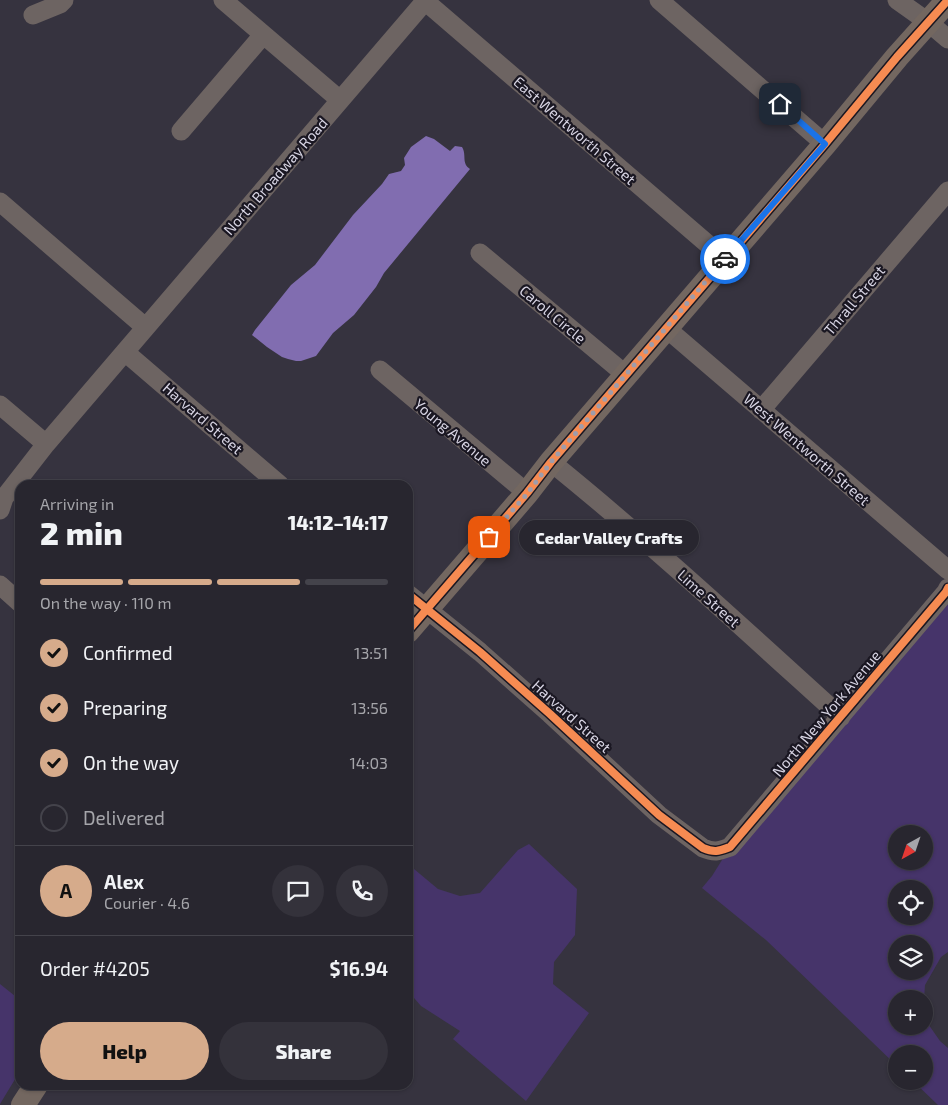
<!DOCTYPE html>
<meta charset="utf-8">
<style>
:root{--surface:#28262f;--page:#34323b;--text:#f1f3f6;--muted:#a5a5aa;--line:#44434b;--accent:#d6ab8b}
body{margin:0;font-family:"Exo 2",sans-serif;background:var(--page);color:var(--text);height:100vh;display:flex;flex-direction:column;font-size:19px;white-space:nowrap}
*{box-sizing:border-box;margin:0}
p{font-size:16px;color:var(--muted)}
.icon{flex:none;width:28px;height:28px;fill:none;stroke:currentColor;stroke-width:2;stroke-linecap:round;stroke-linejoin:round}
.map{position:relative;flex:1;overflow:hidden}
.panel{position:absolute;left:15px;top:480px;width:398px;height:610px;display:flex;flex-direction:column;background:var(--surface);border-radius:15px;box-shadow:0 1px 4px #0004,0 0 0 1px var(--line)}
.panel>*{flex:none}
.needle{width:32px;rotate:220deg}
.fabs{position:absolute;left:888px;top:825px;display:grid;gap:10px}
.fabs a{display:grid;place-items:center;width:45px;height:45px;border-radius:50%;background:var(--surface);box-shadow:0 1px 4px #0004,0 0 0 1px var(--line);font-size:25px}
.pin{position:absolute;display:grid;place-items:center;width:42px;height:42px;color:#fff;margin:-21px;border-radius:10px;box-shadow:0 2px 8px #0006}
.courier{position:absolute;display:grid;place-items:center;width:50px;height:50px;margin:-25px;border:4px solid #1a73e8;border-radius:50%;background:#fff;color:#222;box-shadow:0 1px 6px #0007}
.bubble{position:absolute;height:35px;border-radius:18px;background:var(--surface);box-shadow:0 1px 4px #0004,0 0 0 1px var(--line);font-size:16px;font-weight:800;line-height:35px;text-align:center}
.summary em{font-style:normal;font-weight:800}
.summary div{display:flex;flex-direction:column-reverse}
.summary{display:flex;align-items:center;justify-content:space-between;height:85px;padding:0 25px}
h1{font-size:32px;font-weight:800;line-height:38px}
.bar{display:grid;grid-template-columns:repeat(4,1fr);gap:8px 5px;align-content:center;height:60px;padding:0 25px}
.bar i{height:6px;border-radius:4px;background:var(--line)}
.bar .selected{background:var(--accent)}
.bar p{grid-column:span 4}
.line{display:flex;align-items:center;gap:12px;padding:0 25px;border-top:1px solid var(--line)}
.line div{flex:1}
.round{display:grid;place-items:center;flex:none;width:52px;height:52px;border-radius:26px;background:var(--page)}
ol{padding:0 25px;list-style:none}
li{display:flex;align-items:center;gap:15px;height:55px}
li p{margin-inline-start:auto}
li .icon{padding:5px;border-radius:50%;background:var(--accent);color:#111;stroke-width:4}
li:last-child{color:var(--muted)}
li i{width:28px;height:28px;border:2px solid var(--line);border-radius:50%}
.action{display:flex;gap:10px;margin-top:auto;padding:10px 25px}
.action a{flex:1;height:58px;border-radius:30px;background:var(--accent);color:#111;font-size:20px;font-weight:800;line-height:58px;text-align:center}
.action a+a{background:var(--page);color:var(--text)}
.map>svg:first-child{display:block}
.green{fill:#46346a;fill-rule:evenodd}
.water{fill:#816db0}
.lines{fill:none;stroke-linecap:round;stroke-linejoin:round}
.minor{stroke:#6d6462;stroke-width:19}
.major{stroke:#736760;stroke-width:24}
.cycleway-casing{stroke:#1a1722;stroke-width:11}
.cycleway{stroke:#f68b52;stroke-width:8}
.done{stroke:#9f9caa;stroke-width:5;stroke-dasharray:0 9}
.route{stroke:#1a73e8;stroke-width:6}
.labels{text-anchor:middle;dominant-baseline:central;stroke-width:4.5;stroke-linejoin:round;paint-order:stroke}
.street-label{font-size:15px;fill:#d7d4e3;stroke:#1a1722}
</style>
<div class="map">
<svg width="948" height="1105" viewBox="0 0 948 1105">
<rect width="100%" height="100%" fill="#36333f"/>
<path class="green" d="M948 588V952L941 957 925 985 924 999H896V1026H924V1018L940 1041 948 1048V1105H938L913 1081H924V1054H896V1065L766 940 702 888 712 876 727 852ZM896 834H924V861H896ZM896 889H924V916H896ZM896 944H924V971H896Z
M529 844 577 889 575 935 554 962 553 984 589 1013 526 1101 453 1039 460 1031 421 1006 408 991V864L438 889 460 896 480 893 518 850Z
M0 984 20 1000V1071L0 1104Z"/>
<path class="water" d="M426 136 434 139 450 151 455 146 462 147C467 155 461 163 470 169L384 273 376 287 354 315 333 333 316 356 301 361H296L288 359 282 357 267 347 252 335 255 330 291 285 315 265 353 215 382 184 389 174 401 171 405 165 404 158 411 147Z"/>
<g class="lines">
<path class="minor" d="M223 0 340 100
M659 0 825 144
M897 0 928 22 948 39
M425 1 725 259
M33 15 60 4 64 0
M181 131 263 35
M0 202 145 327
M480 253 626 375
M666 328 948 570
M125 352 280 485
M380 370 527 493
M0 405 46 444
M761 410 948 191
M551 462C651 543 746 631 841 717
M0 510 4 498 46 444 426 0
M0 585 20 603
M408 594 480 652 550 714 659 815 703 848C715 853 719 851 730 847L946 592 948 588"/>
<path class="major" d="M408 631 527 493 551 462 825 144 897 57 948 0
M23 1105 36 1085"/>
<g class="cycleway-casing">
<path id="cycleway" d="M408 594 480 652 550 714 659 815 703 848C715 853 719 851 730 847L946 592 948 588
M408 631 527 493 551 462 825 144 897 57 948 0"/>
</g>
<use href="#cycleway" class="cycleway"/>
</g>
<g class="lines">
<path class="done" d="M489 537 527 494 551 462 725 259"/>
<path class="route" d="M725 259 825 144 780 104"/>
</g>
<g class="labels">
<g class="street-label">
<text transform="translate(575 130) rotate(41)">East Wentworth Street</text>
<text transform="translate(275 176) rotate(-49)">North Broadway Road</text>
<text transform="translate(854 300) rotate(-50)">Thrall Street</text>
<text transform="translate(553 314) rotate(40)">Caroll Circle</text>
<text transform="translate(203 418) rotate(41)">Harvard Street</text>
<text transform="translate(453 432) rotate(40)">Young Avenue</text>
<text transform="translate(807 449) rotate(41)">West Wentworth Street</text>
<text transform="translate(709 598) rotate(42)">Lime Street</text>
<text transform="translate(826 713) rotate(-50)">North New York Avenue</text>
<text transform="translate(572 716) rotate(42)">Harvard Street</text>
</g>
</g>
</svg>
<div class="fabs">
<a><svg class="needle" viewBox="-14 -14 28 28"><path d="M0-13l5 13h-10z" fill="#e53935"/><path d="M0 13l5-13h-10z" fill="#a5a5aa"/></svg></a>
<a><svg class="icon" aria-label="locate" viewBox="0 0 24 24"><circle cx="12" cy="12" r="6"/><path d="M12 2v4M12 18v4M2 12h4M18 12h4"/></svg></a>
<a><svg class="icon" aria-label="layers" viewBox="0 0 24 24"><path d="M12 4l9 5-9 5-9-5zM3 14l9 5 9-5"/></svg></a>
<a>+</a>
<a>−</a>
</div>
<div class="pin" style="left:489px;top:537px;background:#ea580c"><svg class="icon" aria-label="bag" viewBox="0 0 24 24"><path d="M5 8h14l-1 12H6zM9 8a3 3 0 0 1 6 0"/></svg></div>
<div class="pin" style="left:780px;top:104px;background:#1f2937"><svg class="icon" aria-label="home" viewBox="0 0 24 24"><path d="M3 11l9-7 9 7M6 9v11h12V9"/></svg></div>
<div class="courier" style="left:725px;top:259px"><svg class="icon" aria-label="car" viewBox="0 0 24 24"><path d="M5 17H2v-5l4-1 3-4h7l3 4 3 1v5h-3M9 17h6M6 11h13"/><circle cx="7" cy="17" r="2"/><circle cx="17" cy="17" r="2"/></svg></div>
<div class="bubble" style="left:519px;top:520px;width:180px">Cedar Valley Crafts</div>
<section class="panel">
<div class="summary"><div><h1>2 min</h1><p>Arriving in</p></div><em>14:12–14:17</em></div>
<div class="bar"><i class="selected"></i><i class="selected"></i><i class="selected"></i><i></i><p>On the way · 110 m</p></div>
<ol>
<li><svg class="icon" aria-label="check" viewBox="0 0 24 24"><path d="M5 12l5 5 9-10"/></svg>Confirmed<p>13:51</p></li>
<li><svg class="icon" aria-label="check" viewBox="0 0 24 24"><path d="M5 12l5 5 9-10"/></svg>Preparing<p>13:56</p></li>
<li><svg class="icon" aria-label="check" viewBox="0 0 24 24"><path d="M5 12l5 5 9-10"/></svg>On the way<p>14:03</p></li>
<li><i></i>Delivered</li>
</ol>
<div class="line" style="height:90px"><b class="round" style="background:var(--accent);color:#111">A</b><div><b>Alex</b><p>Courier · 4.6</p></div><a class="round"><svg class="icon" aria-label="chat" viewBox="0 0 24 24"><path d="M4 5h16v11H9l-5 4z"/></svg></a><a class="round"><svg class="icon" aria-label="phone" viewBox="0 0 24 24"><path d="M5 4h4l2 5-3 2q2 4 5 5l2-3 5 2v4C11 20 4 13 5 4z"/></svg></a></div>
<div class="line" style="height:65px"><div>Order #4205</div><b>$16.94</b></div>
<div class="action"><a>Help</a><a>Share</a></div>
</section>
</div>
